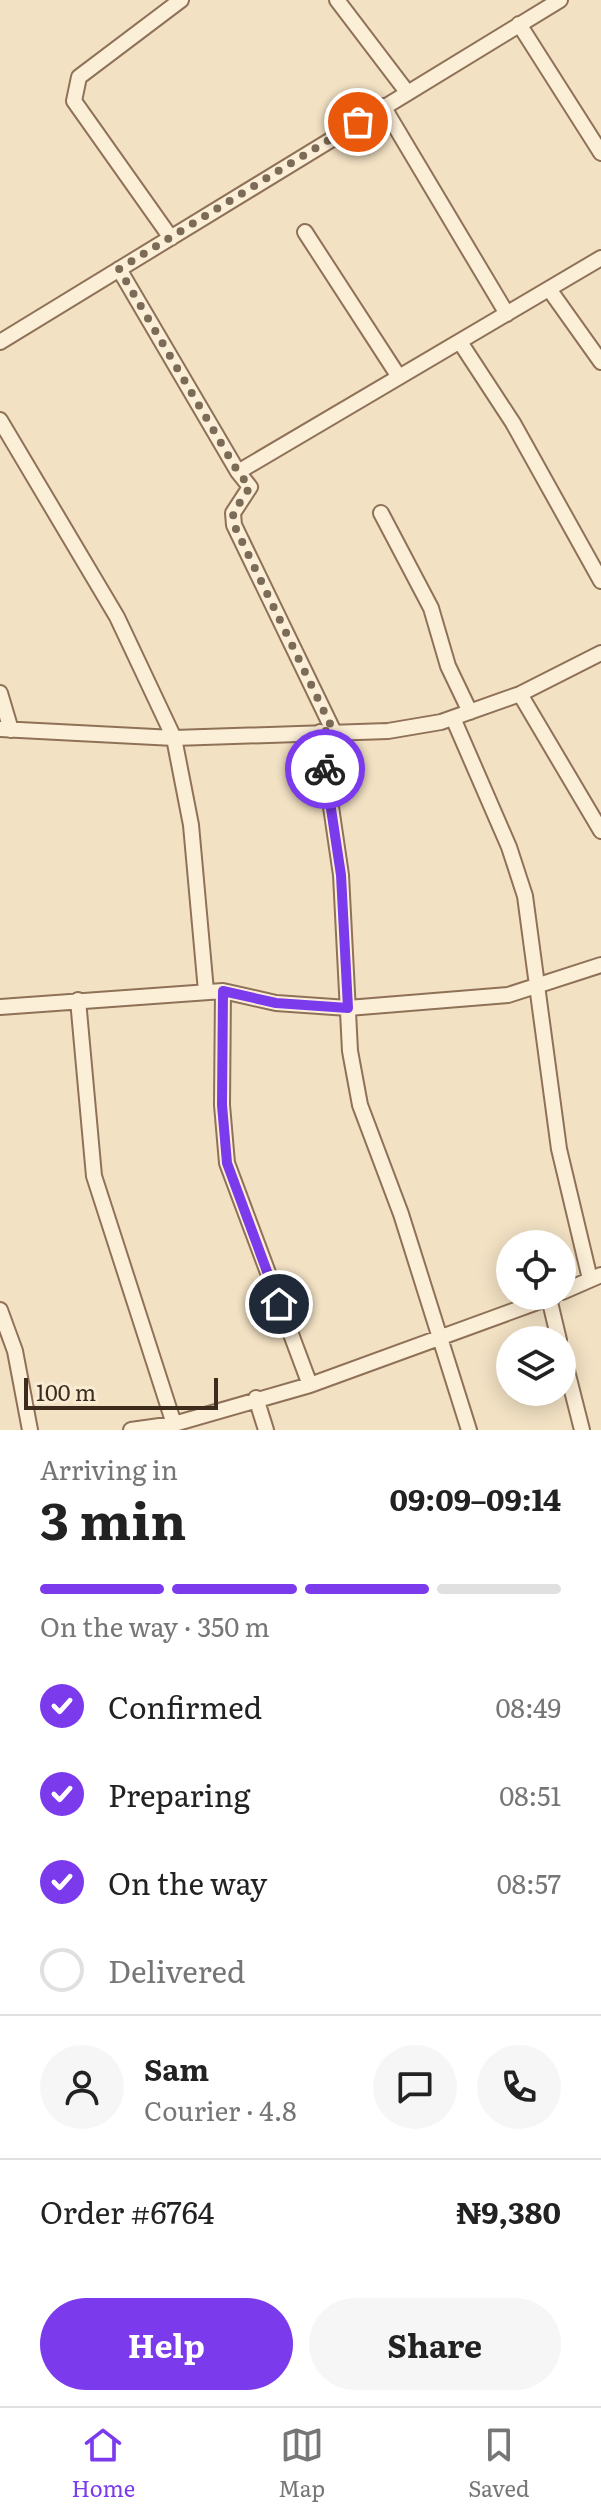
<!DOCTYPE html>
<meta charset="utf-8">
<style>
:root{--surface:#fff;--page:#f6f6f6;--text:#222;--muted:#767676;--line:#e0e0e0;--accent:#7c3aed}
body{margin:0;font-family:Literata,serif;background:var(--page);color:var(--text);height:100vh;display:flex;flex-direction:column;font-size:30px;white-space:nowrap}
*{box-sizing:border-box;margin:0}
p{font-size:26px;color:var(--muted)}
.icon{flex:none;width:44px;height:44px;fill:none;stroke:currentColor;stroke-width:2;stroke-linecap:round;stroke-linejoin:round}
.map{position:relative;height:1430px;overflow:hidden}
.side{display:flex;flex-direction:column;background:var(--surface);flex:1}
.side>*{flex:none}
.fabs{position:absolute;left:496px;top:1230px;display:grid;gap:16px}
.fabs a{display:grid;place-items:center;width:80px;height:80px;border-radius:50%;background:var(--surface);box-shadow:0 4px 20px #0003;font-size:40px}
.scale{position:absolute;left:24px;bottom:20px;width:194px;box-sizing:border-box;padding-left:8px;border:4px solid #3d2b1d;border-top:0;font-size:22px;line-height:28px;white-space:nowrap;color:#3d2b1d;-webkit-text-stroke:6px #f9ecd4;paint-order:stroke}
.pin{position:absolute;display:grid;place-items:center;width:68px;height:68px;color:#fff;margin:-34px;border:4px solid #fff;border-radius:50%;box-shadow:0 2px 8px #0007}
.courier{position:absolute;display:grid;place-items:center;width:80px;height:80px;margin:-40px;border:6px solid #7c3aed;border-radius:50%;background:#fff;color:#222;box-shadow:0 2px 10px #0007}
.headline em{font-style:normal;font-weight:700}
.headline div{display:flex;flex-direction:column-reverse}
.headline{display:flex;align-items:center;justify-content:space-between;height:136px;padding:0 40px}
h1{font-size:52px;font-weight:700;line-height:60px}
.bar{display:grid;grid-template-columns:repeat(4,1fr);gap:12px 8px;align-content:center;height:96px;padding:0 40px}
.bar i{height:10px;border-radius:6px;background:var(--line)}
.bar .active{background:var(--accent)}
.bar p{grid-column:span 4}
.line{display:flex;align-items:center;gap:20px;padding:0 40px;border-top:2px solid var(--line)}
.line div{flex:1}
.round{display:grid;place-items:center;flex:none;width:84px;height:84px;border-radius:42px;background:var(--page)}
ol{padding:0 40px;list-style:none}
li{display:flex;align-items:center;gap:24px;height:88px}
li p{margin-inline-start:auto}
li .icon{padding:8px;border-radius:50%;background:var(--accent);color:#fff;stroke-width:4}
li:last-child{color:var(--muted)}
li i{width:44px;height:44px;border:4px solid var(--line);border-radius:50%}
.action{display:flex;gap:16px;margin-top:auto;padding:16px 40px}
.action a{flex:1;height:92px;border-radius:48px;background:var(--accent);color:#fff;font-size:32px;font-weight:700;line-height:92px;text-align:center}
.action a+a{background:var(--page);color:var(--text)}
.menu{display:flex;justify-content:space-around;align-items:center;height:112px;border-top:2px solid var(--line);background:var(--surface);font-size:22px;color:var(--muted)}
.menu a{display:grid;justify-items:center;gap:4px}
.menu .active{color:var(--accent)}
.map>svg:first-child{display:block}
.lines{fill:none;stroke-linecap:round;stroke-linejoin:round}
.street-casing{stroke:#8f7158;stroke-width:18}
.street{stroke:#fcefd8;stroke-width:14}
.done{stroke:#7c6b57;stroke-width:8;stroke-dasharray:0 14.4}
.route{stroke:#7c3aed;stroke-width:10}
</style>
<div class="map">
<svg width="601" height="1430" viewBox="0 0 601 1430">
<rect width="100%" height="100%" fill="#f2e1c3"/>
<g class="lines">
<g class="street-casing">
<path id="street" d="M337 0 407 92
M519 24 601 153
M383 106 507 314
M305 232 399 377
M171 238 74 101 79 77 181 0
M119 269 238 472 250 487 233 513 234 525 333 730
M549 289 601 362
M0 342 560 0
M460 342 513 423 601 581
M0 420 117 617 174 738 191 825 206 991
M238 472 601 258
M381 513 431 608 448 666 470 712
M0 693 11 730
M520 694 601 831
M453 718 509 847 525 896 559 1149 590 1279
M0 729 174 738 388 731 441 722 520 694 601 653
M320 732 341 875 350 1051 360 1105 401 1214 469 1430
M223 991 222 1105 227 1163 310 1385
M78 1000 94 1176 174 1424
M0 1007 223 991 276 1003 348 1008 508 995 601 965
M562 1292 601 1275
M549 1298 559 1340
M0 1310 15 1351 30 1430
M562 1351 582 1430
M256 1398 266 1430
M131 1430 174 1424 310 1385 554 1296"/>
</g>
<use href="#street" class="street"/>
</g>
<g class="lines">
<path class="done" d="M325 769 320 732 333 730 234 525 233 513 250 487 238 472 119 269 358 122"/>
<path class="route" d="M279 1304 227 1163 222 1105 223 991 276 1003 348 1008 341 875 325 769"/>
</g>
</svg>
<div class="fabs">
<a><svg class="icon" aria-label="locate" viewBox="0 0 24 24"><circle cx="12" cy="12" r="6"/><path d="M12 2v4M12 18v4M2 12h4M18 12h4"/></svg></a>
<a><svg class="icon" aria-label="layers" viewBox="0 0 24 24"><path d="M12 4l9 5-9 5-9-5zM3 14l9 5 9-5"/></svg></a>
</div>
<div class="scale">100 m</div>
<div class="pin" style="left:358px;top:122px;background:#ea580c"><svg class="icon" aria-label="bag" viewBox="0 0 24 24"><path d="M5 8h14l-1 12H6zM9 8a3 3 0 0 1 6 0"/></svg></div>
<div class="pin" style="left:279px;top:1304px;background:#1f2937"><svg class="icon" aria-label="home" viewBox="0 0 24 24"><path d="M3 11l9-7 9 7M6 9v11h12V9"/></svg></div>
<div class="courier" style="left:325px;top:769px"><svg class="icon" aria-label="bike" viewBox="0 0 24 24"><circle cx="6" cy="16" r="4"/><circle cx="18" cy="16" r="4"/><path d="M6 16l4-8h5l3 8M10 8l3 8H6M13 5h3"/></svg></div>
</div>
<section class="side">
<div class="headline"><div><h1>3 min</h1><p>Arriving in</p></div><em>09:09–09:14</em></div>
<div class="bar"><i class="active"></i><i class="active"></i><i class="active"></i><i></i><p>On the way · 350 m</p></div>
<ol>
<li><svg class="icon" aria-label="check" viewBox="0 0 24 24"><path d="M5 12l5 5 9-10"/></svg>Confirmed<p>08:49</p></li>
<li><svg class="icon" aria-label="check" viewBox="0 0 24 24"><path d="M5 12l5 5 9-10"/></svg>Preparing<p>08:51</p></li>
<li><svg class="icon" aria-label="check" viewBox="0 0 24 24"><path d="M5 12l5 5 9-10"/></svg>On the way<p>08:57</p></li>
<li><i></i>Delivered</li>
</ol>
<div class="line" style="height:144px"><a class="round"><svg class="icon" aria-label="person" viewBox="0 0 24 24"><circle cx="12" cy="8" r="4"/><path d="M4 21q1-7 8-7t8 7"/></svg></a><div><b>Sam</b><p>Courier · 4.8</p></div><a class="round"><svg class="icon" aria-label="chat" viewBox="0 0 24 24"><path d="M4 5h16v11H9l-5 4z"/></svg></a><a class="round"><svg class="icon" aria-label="phone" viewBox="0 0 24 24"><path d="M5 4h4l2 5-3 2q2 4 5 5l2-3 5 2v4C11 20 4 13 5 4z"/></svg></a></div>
<div class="line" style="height:104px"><div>Order #6764</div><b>₦9,380</b></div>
<div class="action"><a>Help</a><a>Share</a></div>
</section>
<nav class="menu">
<a class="active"><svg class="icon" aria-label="home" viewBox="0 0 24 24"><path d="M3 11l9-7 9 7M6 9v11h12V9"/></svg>Home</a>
<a><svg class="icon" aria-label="map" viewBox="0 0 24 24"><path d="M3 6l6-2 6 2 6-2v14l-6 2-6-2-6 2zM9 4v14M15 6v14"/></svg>Map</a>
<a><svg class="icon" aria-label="saved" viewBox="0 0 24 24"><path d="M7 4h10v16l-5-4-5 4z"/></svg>Saved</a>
</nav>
